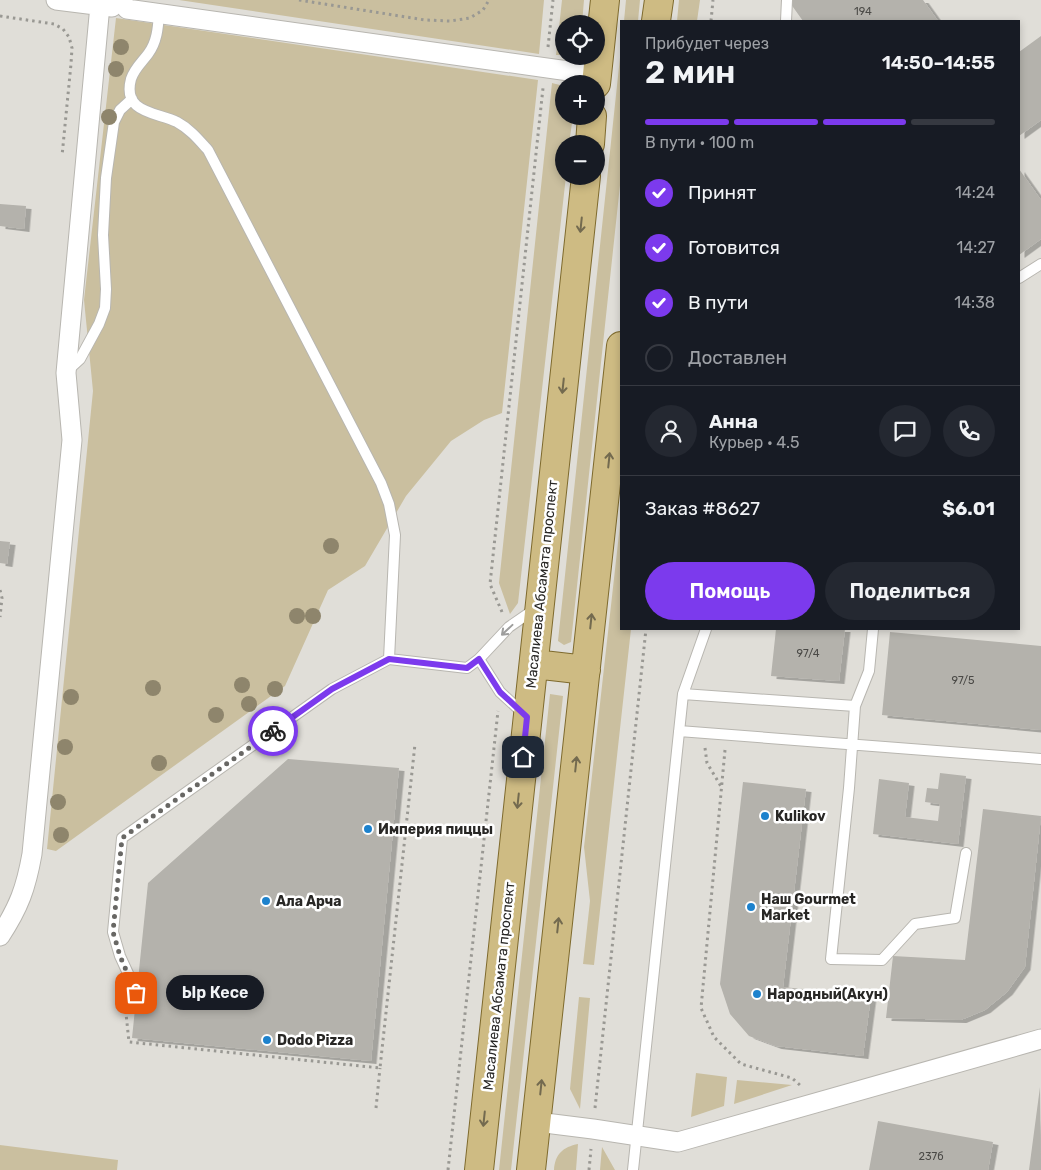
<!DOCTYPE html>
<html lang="ru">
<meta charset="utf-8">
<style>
:root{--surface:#171b24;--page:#242831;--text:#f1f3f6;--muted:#9ea1a6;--line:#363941;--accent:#7c3aed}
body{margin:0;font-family:Rubik,sans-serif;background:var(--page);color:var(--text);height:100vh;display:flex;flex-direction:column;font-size:19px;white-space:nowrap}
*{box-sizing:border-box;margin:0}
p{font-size:16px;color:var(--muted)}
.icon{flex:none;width:28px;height:28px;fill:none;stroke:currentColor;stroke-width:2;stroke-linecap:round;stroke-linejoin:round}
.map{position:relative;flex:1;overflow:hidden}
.side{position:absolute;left:620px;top:20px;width:400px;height:610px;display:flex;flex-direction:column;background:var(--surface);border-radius:0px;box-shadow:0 2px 8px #0003}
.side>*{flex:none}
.buttons{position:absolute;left:555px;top:15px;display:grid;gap:10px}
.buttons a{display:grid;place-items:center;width:50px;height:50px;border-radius:50%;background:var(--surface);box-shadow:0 2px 8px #0003;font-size:25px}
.pin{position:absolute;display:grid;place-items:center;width:42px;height:42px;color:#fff;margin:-21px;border-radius:10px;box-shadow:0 2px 8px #0006}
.courier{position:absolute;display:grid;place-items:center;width:50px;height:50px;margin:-25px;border:4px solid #7c3aed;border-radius:50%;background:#fff;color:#222;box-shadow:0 1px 6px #0007}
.bubble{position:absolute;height:35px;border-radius:18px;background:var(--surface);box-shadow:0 2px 8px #0003;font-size:16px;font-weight:600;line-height:35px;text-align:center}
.headline em{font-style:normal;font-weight:600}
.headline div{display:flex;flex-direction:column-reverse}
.headline{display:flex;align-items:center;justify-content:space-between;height:85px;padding:0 25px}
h1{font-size:32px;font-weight:600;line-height:38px}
.bar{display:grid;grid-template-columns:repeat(4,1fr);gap:8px 5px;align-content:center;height:60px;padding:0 25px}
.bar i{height:6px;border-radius:4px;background:var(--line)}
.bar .selected{background:var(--accent)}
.bar p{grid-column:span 4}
.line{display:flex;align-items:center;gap:12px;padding:0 25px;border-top:1px solid var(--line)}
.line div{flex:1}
.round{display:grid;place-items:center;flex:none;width:52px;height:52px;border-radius:26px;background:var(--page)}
ol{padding:0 25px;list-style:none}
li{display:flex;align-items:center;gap:15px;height:55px}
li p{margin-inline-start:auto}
li .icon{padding:5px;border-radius:50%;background:var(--accent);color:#fff;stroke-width:4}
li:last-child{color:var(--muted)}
li i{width:28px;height:28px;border:2px solid var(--line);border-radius:50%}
.button{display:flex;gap:10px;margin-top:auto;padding:10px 25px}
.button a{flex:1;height:58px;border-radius:30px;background:var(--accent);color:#fff;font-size:20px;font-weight:600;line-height:58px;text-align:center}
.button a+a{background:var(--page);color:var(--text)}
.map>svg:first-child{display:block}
.green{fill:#cabf9f}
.building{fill:#b4b2ac;filter:url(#shadow)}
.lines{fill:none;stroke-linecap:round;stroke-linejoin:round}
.lane-casing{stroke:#b8b6b0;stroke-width:12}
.street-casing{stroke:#b8b6b0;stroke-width:21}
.primary-casing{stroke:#7e6a2d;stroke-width:30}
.path{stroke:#999893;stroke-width:3;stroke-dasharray:2.5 4;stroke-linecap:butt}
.lane{stroke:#fff;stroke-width:10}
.street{stroke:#fff;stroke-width:19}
.primary{stroke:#cebb83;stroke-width:28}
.tree{fill:#8e856c}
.oneway{stroke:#736a4f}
.oneway2{stroke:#9e9e9d}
.done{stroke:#686764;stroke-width:5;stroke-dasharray:0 9}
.route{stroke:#7c3aed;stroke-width:6}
.poi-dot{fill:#1d82cd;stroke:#fff;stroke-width:2}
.labels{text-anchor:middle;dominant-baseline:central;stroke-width:5;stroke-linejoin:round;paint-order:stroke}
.number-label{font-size:11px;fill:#4b4a47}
.street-label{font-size:14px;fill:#282725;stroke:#fff}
.poi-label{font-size:14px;font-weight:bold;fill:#282725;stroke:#fff;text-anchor:start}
</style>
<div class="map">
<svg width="1041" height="1170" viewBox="0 0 1041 1170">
<defs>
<filter id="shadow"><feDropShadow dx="5.5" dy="3" stdDeviation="0" flood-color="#0004"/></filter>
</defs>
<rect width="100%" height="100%" fill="#e0ded8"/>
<path class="green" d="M179 0H544L539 54Z
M562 0H584L582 24H564V55H556Z
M626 0H640L638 21H624Z
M679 0H700L697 21H677Z
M116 18 538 80 502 413 484 420 451 441 406 496 365 566 328 590 285 686 56 851 47 849 93 391 84 300Z
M621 48V176L571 642 564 645 558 641Z
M552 83 564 86V116H573L569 144H564V176H566L518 603 510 614 499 583Z
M621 516V629H631L594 965 583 964 590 901 584 847Z
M550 694 563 696 511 1170H499Z
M579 997 590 998 580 1109 570 1089Z
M696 1073 727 1077 724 1106 691 1117Z
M737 1080 792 1085 734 1104Z
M578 1144 576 1170H554C555 1154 563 1147 578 1144Z
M0 1145 118 1160 117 1170H0Z
M602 1147 615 1170H600Z"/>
<path class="building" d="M788 0H923L938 21H803Z
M1041 36V120L1019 136V52Z
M1019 169 1041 200V239L1019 255Z
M0 204 26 206 24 229 0 226Z
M0 541 10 542 7 564 0 563Z
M776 629H845L839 681 771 676Z
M890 632 1041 646V730L882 715Z
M288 759 399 768 371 1061 132 1038 148 883Z
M940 773 966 776 958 844 873 834 879 779 909 783 905 817 938 821 940 804 925 802 927 788 938 789Z
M743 782 806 789 783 987 871 996 863 1056 776 1046 749 1036 730 1014 720 984Z
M983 809 1041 816 1025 967 1007 992 985 1010 961 1020 886 1018 893 956 965 960Z
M1040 1087 1041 1170H1029Z
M878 1121 993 1142 988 1170H869Z"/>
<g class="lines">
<g class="lane-casing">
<path id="lane" d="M159 14C158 28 157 42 148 54 142 62 134 69 131 79 122 113 156 112 177 122 190 129 199 140 208 150L381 483 389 504 395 535 389 659
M786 21 787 0
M1019 278 1041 264
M68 370 80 359 99 324 105 308 106 289 103 235 106 178 114 122 120 110 132 99
M873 629 869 671 855 706 849 788 831 959 882 960 915 924 955 918 966 853
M479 659 500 692 524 714
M683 694 855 706
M679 731 1041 759
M137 993 120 956 113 932 122 838 332 689 389 659 467 668 479 659 509 627 535 609
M633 1170 683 694 706 629"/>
</g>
<g class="street-casing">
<path id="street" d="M56 0 112 7
M121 0 127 9 597 75
M0 936C19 907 26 888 32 854L72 440 66 373 100 5
M537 1122 593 1129 678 1142 1041 1039"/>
</g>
<g class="primary-casing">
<path id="primary" d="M656 21 659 0
M596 84 605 0
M590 144 592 116
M534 664 586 670
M479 1170 586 176
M531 1170 621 346"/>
</g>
<path class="path" d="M299 0 425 20 450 21 470 18 483 10 489 0
M0 16 54 24 63 29 69 37 72 48 71 64 62 156
M711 21 713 0
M548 47 553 0
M0 590 2 598 0 617
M502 612 490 584 543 88
M705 748 707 763 722 788
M725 750 701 1008 714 1037 741 1064 792 1078 801 1086
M125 1004 129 1042 380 1068 415 744
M376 1108 380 1068
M595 1108 646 629
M448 1170 498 711
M589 1170 591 1149"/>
<use href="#lane" class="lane"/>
<use href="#street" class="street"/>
<use href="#primary" class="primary"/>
</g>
<g class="tree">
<circle cx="121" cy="47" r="8"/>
<circle cx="116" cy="69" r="8"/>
<circle cx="109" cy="117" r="8"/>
<circle cx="331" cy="546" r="8"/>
<circle cx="297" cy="616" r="8"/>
<circle cx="313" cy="616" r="8"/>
<circle cx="242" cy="685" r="8"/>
<circle cx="153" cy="688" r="8"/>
<circle cx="275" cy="689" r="8"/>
<circle cx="71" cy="697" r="8"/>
<circle cx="249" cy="704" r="8"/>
<circle cx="216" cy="715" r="8"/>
<circle cx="65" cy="747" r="8"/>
<circle cx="159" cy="763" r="8"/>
<circle cx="58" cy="802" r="8"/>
<circle cx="61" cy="835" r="8"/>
</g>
<defs><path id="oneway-shaft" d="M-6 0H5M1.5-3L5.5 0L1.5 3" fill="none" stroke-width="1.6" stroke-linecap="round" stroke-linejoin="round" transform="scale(1.25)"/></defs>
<g class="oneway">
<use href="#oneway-shaft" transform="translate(581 225) rotate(96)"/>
<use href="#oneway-shaft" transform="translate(563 386) rotate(96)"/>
<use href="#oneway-shaft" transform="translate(609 460) rotate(-84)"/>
<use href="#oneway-shaft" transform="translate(591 621) rotate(-84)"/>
<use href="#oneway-shaft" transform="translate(576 764) rotate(-84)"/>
<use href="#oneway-shaft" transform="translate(518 801) rotate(96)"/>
<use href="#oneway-shaft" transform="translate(558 925) rotate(-84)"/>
<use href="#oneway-shaft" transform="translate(541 1087) rotate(-84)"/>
<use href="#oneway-shaft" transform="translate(484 1119) rotate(96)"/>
</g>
<use class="oneway2" href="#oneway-shaft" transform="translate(507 630) rotate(137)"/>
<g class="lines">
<path class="done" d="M136 993 120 956 113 932 122 838 273 731"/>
<path class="route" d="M273 731 332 689 389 659 467 668 479 659 500 692 527 717 523 757"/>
</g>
<g class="poi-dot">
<circle cx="765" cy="816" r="5"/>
<circle cx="368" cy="829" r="5"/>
<circle cx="266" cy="901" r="5"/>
<circle cx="751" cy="907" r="5"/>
<circle cx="757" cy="994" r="5"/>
<circle cx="267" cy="1040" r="5"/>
</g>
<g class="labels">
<g class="number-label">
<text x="863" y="11">194</text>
<text x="808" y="653">97/4</text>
<text x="963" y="680">97/5</text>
<text x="931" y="1156">237б</text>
</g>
<g class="street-label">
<text transform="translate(542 584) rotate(-84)">Масалиева Абсамата проспект</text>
<text transform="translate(499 986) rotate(-84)">Масалиева Абсамата проспект</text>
</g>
<g class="poi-label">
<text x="775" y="816">Kulikov</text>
<text x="378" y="829">Империя пиццы</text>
<text x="761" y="899">Наш Gourmet<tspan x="761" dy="16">Market</tspan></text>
<text x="276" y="901">Ала Арча</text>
<text x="767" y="994">Народный(Акун)</text>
<text x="277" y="1040">Dodo Pizza</text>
</g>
</g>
</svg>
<div class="buttons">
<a><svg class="icon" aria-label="locate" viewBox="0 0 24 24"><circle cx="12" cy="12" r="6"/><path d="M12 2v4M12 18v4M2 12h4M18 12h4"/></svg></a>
<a>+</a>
<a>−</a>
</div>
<div class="pin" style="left:136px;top:993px;background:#ea580c"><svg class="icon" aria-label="bag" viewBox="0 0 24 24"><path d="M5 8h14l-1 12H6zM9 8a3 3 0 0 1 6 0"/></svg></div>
<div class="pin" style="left:523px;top:757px;background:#1f2937"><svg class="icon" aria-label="home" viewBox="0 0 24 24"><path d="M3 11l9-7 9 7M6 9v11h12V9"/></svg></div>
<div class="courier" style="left:273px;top:731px"><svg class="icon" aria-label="bike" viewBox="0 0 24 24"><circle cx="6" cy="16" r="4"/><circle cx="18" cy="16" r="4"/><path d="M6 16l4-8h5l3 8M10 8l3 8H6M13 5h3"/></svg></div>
<div class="bubble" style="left:166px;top:975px;width:98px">Ыр Кесе</div>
<section class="side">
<div class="headline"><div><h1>2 мин</h1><p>Прибудет через</p></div><em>14:50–14:55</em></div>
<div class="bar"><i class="selected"></i><i class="selected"></i><i class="selected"></i><i></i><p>В пути · 100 m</p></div>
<ol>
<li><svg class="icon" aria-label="check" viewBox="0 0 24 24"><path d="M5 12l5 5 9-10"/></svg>Принят<p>14:24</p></li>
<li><svg class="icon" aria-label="check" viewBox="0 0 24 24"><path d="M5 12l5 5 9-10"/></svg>Готовится<p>14:27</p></li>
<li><svg class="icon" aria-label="check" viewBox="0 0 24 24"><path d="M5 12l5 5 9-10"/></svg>В пути<p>14:38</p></li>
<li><i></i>Доставлен</li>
</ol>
<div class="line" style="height:90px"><a class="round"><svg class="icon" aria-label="person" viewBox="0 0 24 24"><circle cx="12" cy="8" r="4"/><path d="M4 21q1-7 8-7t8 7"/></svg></a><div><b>Анна</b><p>Курьер · 4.5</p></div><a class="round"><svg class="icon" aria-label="chat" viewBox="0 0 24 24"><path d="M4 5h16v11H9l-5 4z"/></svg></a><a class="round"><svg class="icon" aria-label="phone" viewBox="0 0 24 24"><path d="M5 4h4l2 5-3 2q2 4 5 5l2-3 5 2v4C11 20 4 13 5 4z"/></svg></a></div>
<div class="line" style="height:65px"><div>Заказ #8627</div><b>$6.01</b></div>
<div class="button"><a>Помощь</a><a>Поделиться</a></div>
</section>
</div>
